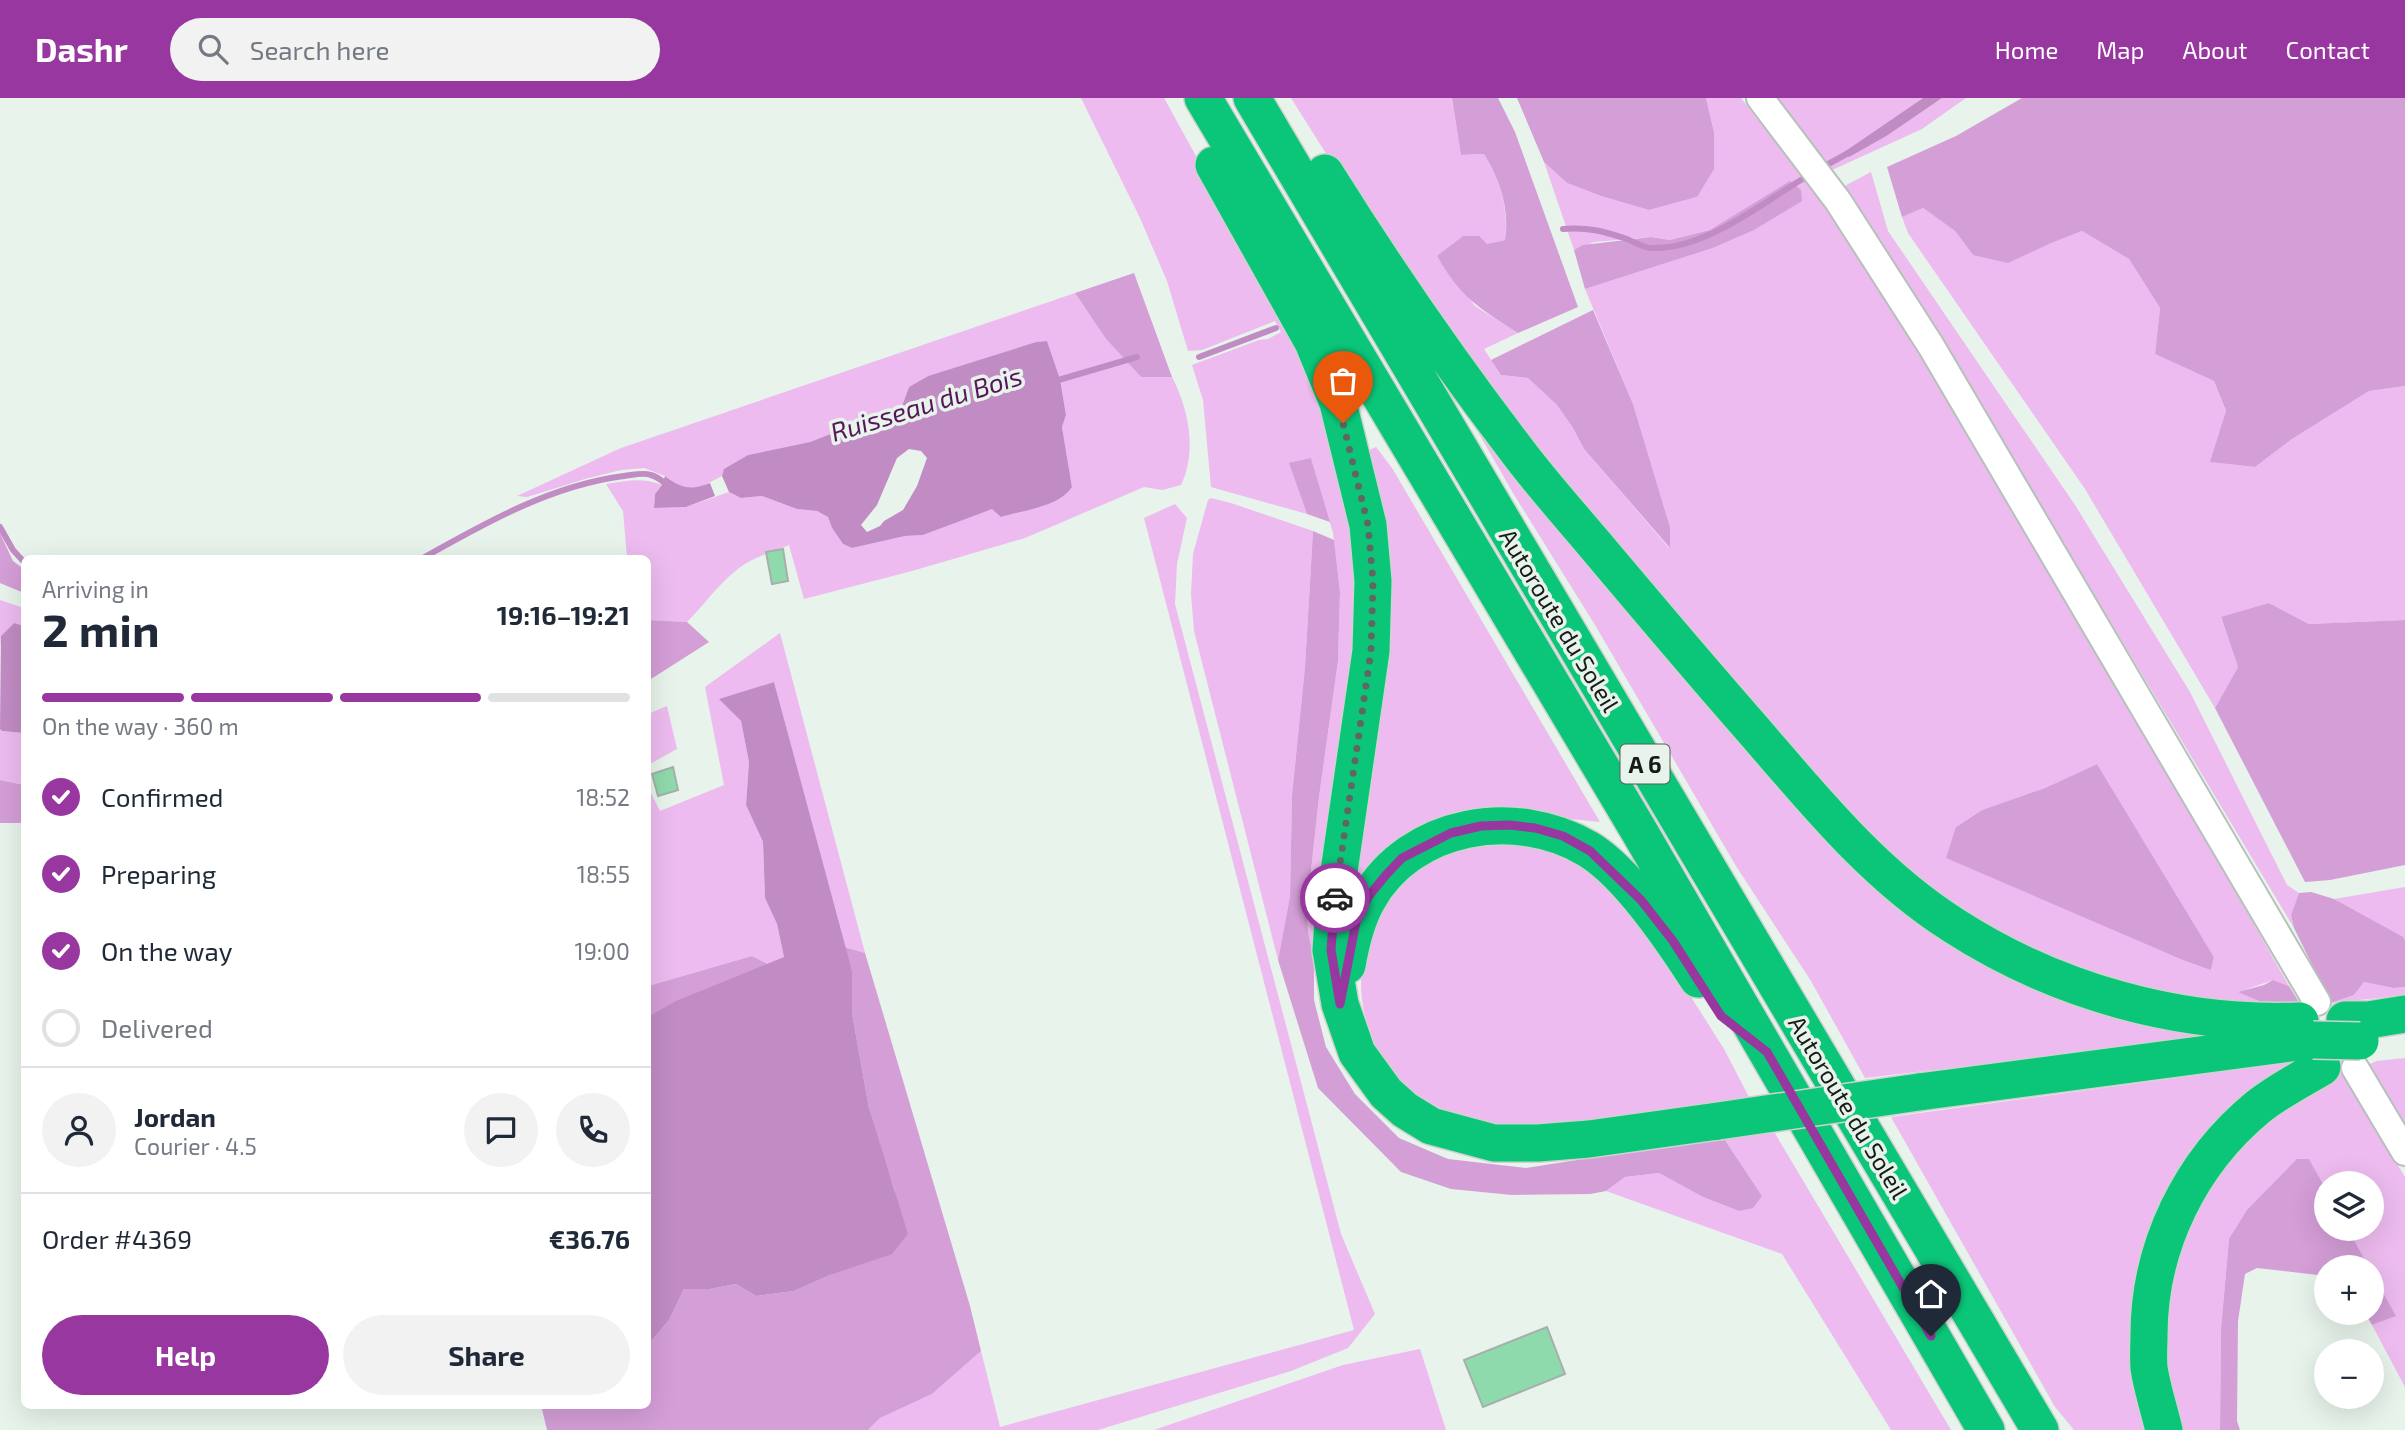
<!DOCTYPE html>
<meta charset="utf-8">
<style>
:root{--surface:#fff;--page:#f2f2f3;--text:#1f2937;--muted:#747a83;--line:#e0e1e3;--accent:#97379f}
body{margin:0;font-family:"Exo 2",sans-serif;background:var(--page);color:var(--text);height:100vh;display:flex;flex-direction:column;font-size:26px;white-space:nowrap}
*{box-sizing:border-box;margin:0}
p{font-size:23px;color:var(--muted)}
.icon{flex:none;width:38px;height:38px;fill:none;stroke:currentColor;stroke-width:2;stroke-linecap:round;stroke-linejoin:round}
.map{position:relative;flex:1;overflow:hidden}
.drawer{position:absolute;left:21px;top:457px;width:630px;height:854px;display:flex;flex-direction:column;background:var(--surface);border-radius:10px;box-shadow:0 7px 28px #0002}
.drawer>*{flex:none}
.tools{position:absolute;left:2314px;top:1073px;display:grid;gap:14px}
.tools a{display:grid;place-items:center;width:70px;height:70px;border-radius:50%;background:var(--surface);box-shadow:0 7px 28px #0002;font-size:35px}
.pin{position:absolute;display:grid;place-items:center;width:60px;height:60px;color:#fff;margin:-72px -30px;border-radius:50% 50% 50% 0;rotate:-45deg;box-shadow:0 0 7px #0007}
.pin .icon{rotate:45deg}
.courier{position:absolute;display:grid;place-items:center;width:70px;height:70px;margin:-35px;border:5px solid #97379f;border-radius:50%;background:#fff;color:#222;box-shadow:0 2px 9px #0007}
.headline em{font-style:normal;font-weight:700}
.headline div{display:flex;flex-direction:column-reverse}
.headline{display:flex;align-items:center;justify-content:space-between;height:119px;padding:0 21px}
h1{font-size:46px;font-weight:700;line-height:52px}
.bar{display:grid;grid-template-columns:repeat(4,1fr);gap:10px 7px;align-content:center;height:84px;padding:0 21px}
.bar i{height:9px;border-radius:5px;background:var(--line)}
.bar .current{background:var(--accent)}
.bar p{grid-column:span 4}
.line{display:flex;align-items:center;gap:18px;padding:0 21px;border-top:2px solid var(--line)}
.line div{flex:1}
.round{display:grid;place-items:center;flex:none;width:74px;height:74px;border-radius:37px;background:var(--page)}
ol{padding:0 21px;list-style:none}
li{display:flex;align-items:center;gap:21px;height:77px}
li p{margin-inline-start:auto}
li .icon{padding:7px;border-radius:50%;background:var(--accent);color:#fff;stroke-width:4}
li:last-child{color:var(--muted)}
li i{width:38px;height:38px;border:4px solid var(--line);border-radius:50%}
.action{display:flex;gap:14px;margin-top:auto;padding:14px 21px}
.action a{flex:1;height:80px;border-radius:42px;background:var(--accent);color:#fff;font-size:28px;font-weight:700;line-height:80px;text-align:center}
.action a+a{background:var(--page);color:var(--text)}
header{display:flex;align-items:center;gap:42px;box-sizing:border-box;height:98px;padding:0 35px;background:var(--accent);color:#fff}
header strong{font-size:33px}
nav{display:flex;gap:38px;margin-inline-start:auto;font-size:24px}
.search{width:490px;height:63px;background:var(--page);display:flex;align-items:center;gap:18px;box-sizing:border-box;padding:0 24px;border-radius:38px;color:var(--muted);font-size:26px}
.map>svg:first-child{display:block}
.green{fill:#edbbef;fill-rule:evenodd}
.forest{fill:#d49ed7}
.water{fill:#c18cc4;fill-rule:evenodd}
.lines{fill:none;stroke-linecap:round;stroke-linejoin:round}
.stream{stroke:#c18cc4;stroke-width:6}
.building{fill:#8fdaac;stroke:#a4b0a8;stroke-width:2}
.tertiary-casing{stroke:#b6c1ba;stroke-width:30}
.motorway-casing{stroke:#d1d1d1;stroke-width:40}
.tertiary{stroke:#fff;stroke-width:26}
.motorway{stroke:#0bc679;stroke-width:37}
.motorway-bridge-casing{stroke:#d1d1d1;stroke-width:40;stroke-linecap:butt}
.motorway-bridge{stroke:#0bc679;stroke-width:37}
.done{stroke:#606762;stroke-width:7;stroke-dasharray:0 12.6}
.route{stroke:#97379f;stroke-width:9}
.labels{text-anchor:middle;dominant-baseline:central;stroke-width:7;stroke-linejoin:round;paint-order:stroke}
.shield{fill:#e7f3eb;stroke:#555c57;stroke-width:2}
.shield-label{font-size:23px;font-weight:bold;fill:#171b18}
.street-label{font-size:24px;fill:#171b18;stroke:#e7f3eb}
.water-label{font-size:26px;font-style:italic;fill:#57165c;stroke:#e7f3eb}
</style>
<header>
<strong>Dashr</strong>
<div class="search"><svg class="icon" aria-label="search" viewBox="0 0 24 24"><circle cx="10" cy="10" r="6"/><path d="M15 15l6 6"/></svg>Search here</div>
<nav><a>Home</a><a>Map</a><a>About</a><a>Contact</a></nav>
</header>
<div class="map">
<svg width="2405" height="1332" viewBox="0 0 2405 1332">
<rect width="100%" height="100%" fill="#e7f3eb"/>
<path class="green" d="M1081 0H1164L1293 234 1347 376 1362 510 1336 730 1314 863 1308 833 1307 809 1319 699 1338 563 1340 494 1333 435 1311 360 1290 366 1307 416 1211 389 1203 302 1192 267 1259 242 1268 241 1281 234 1275 223 1202 252 1188 253 1167 183 1140 120Z
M1291 0H1452L1461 57 1484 56C1500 83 1509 110 1505 142L1487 146 1463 138 1437 159 1475 208 1518 235 1484 251 1501 277 1528 280 1557 307 1573 330 1584 351 1669 450 1670 429 1633 306 1585 191 1713 150 1752 133 1749 111 1710 132 1670 142 1651 139 1594 144 1574 152 1544 64 1567 85 1601 98 1649 112 1697 99 1714 34 1706 0H1741L1817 96 1860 157 1939 286 2175 688 2289 888 2273 882 2239 894 2278 911 2197 904 2047 863 1907 781 1551 383 1412 192ZM2097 666 2214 859 2211 872 1956 729 1982 712 2045 690Z
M1773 0H1923L1844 54 1888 37 1942 0H1966L1922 31 1830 73Z
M1871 74 1888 133 2075 407 2190 594 2287 787 2299 795 2291 817 2294 830 2119 538 1841 90Z
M1923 110 1955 133 1973 157 2049 146 2082 133 2129 161 2160 210 2155 256 2214 283 2226 314 2211 364 2255 369 2292 341 2369 293 2405 288V522L2309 526 2269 505 2221 520 2238 569 2215 610 2085 391 1908 135 1902 119Z
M1075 195 1106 241 1141 279H1172C1189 312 1197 353 1181 387L1162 392 1144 389 1025 440 912 473 804 501 789 447C777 452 764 456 752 462 725 476 708 503 687 524L648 522V460H627L623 413 606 386C627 383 642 379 662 387L655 396 654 410 686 409 729 394 741 400 762 398 797 411 817 413 828 419 832 430 843 446 852 450 905 438 923 437 992 410 1002 418 1026 411 1072 389 1062 329 1066 317 1060 281 1047 243 1036 244 928 278 909 289 902 308 810 344 748 357 725 371 722 378 699 390 683 391 665 378 644 370 621 372 585 381 527 399 517 398 621 350Z
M1458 299 1949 835 2250 935 1865 980 1811 883 1736 768 1595 527 1513 395Z
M1376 349 1392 370 1600 724 1551 719H1477L1345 831 1367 353Z
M1211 400 1231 405 1313 433 1305 569 1292 697 1290 798 1278 862 1194 533 1191 496 1193 456 1208 402Z
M1175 406 1187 420 1177 466 1175 506 1341 1136 1375 1216 1348 1250 1291 1273 1098 1332H868L880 1320 932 1296 981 1253 1000 1329 1354 1232 1144 420Z
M0 502 24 510V528L14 525 1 538 0 550Z
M780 535 865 855 844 849 774 584 720 601 741 623 749 664 746 707 763 744 765 800 777 826 784 859 770 867 752 858 648 888V689L660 713 724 687 705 589Z
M667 608 677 651 648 667V616Z
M0 631 2 633 24 635V687L0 682Z
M1479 741 1545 746 1600 778 1667 861 1724 951 1750 1001C1680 1011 1610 1026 1540 1029 1526 1029 1510 1032 1497 1029 1457 1021 1409 1000 1384 965 1379 959 1376 949 1373 941 1347 883 1365 816 1412 773 1425 761 1462 749 1479 741Z
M2405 789V843L2334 801Z
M2364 884 2393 890 2405 889V897L2331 905 2354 897Z
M2405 960V1028L2365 968 2377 963Z
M2309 962 2179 1087 2157 1332H2074L2055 1309 1891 1019Z
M2342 975 2405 1079V1289L2372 1227 2395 1218 2371 1173V1169H2369L2348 1131 2371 1130V1085H2326V1091L2309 1061 2229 1141 2221 1231 2220 1332H2176L2163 1265 2173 1157 2199 1095 2235 1049 2317 985Z
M1773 1032 1951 1332H1891L1782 1156 1606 1093 1625 1079 1659 1075 1703 1099 1739 1113 1762 1098 1723 1039Z
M1420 1251 1446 1332H1154L1343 1267Z"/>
<path class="forest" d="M1452 0H1498L1515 34 1578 209 1518 235C1479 210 1461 200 1437 158L1463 138H1479L1487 146 1505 142C1510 112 1500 82 1484 56L1461 57Z
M1517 0H1706L1714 34V71L1697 99 1649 112 1601 98 1567 85 1544 64Z
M2022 0H2405V288L2369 293 2292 341 2255 369 2210 364 2226 313 2214 283 2155 256 2160 210 2129 161 2082 133 2049 146 2008 165 1973 157 1955 133 1923 110 1902 119 1887 69 1956 38Z
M1790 83 1801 92 1802 103 1752 133 1713 150 1585 191 1574 152 1583 147 1651 139 1670 142 1710 132Z
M1134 175 1172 279H1141L1106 241 1075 195Z
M1593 212 1633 306 1670 429V450L1584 351 1573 330 1557 307 1528 280 1501 277 1491 262Z
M1311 360 1330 424 1307 416 1289 365Z
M1313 433 1334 442 1340 494 1338 563 1319 699 1307 809 1308 833 1314 863V902L1326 949 1355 996 1399 1040 1448 1061 1526 1070 1723 1039 1762 1098 1753 1110 1739 1113 1703 1099 1659 1075 1625 1079 1606 1093 1590 1096 1512 1097 1451 1091 1401 1074 1318 990 1278 862 1290 798 1292 697 1305 569Z
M0 435 13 463 24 471V495L0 485Z
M2269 505 2309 526 2405 522V767L2330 782 2305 784 2215 610 2238 569 2221 519Z
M648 522 687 524 709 544 651 581 648 575Z
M2097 666 2214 859 2211 872 2183 862 1946 760 1956 729 1982 712 2045 690Z
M0 682 24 687V725H0Z
M2311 794 2334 801 2403 839 2405 843V889L2393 890 2364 884 2354 897 2331 905 2294 830 2291 817 2299 795Z
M844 849 865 855 970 1208 981 1253 932 1296 880 1320 868 1332H547L541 1307H648V1247L669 1222 684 1191H710L736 1186 756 1198 794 1193 830 1177 895 1093 879 1047 869 1010 852 915V873Z
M752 858 770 867 648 919V888Z
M2273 882 2289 888 2302 909 2278 911 2238 894 2264 887Z
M2297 1061H2309L2326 1091V1130L2348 1131 2369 1169H2326V1178L2257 1170 2245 1176 2238 1223 2237 1323 2240 1332H2220L2221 1231 2229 1141 2247 1112Z
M2371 1173 2396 1218 2372 1227 2365 1215 2371 1214Z"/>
<path class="water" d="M1923 0H1942L1888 37 1849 59 1844 54Z
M1047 243 1060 281 1066 317 1062 329 1072 389C1059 409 1023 412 1001 419L992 411 923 437 905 438 852 450 843 446 832 430 828 419 817 413 797 411 762 398 741 400 729 394 722 378 724 371 748 357 810 344 902 308 909 289 928 278 1036 244ZM909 351 921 353 927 360 917 388 903 412 884 423 880 428 867 434 861 427 877 407 897 360Z
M665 378C681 390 690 393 710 385L715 398 686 409 654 410 655 396 662 387Z
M14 525 24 528V635L2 633 0 631 1 538Z
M774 584 852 873V915L869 1010 908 1136 892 1156 830 1177 794 1193 756 1198 736 1186 710 1191H684L669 1222 648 1247V919L676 903 784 859 777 826 765 800 763 744 746 707 749 664 741 623 719 601Z"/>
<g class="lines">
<path class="stream" d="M1821 70 1852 53
M1563 131C1588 129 1603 133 1627 141 1635 144 1644 150 1652 150 1706 152 1765 103 1809 77
M1199 259 1276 230
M1055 283 1137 259
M0 429 13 452 24 464
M423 460C485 425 552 387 624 378 633 377 643 374 651 377 658 379 664 384 669 389"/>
</g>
<path class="building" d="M783 451 788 483 772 486 766 454Z
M673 669 678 692 658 698 652 676Z
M1547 1229 1565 1276 1483 1309 1464 1262Z"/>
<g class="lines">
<g class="tertiary-casing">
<path id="tertiary" d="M1760 0 1838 103 1931 248 2317 904
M2355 970 2405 1054"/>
</g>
<g class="motorway-casing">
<path id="motorway" d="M1203 0 1639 733 1986 1332
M1252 0 2040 1332
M1214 67 1313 244 1338 305 1368 427 1373 483 1371 553 1334 808 1331 852 1340 906 1357 955 1386 995 1405 1012 1431 1028 1494 1045H1538L1589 1041 1718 1023
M1325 75C1385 171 1449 264 1518 354 1542 386 1570 417 1596 448 1644 505 1692 562 1741 618 1806 692 1868 773 1953 827 2055 893 2179 928 2300 923
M1347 867C1351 844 1356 822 1368 801 1411 725 1516 708 1588 751 1628 775 1673 842 1698 881
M2345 922H2368L2405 916
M1919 994 2306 943
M2164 1332C2159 1311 2152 1290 2149 1270 2148 1259 2149 1248 2149 1237 2149 1149 2190 1065 2258 1009 2278 993 2300 982 2322 969"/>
</g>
<use href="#tertiary" class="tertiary"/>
<use href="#motorway" class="motorway"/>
<g class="motorway-bridge-casing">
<path id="motorway-bridge" d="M2313 942 2360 943
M1718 1023 1919 994"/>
</g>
<use href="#motorway-bridge" class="motorway-bridge"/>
</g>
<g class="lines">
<path class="done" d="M1335 800 1371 553 1373 483 1368 427 1343 325"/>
<path class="route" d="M1335 800 1331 852 1340 906 1356 824 1368 799 1385 778 1402 760 1451 735 1481 728 1510 727 1535 730 1563 738 1590 753 1641 802 1673 843 1721 918 1767 954 1931 1238"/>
</g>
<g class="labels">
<rect class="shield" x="1620.5" y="646.5" width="49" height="39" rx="5"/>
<g class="shield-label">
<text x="1645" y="666">A 6</text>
</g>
<g class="street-label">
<text transform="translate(1560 522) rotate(59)">Autoroute du Soleil</text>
<text transform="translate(1849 1009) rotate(59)">Autoroute du Soleil</text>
</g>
<g class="water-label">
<text transform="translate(926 305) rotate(-17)">Ruisseau du Bois</text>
</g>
</g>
</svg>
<div class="tools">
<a><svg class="icon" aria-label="layers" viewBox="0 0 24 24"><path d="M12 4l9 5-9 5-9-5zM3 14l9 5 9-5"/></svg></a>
<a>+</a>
<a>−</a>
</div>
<div class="pin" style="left:1343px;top:325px;background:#ea580c"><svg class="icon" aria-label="bag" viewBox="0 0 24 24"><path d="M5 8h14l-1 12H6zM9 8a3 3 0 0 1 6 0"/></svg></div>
<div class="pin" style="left:1931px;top:1238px;background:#1f2937"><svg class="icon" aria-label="home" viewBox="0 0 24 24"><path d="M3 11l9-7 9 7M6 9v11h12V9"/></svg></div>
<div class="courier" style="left:1335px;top:800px"><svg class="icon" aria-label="car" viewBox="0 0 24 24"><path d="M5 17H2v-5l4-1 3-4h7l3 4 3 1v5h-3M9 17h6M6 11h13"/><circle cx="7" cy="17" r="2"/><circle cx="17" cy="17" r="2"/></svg></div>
<section class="drawer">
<div class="headline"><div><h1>2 min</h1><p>Arriving in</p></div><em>19:16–19:21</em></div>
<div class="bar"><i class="current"></i><i class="current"></i><i class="current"></i><i></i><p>On the way · 360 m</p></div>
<ol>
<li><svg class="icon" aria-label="check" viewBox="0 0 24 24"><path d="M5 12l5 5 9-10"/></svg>Confirmed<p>18:52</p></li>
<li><svg class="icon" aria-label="check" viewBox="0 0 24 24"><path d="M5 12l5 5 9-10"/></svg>Preparing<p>18:55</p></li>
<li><svg class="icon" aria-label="check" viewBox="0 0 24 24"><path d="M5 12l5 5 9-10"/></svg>On the way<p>19:00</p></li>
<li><i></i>Delivered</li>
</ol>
<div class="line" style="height:126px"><a class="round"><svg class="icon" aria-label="person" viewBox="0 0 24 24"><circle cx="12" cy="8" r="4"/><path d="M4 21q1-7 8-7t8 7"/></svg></a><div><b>Jordan</b><p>Courier · 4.5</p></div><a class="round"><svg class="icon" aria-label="chat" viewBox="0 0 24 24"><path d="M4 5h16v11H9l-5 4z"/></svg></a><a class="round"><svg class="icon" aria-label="phone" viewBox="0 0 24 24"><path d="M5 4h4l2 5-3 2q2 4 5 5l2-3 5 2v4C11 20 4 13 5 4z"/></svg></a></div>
<div class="line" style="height:91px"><div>Order #4369</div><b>€36.76</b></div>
<div class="action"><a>Help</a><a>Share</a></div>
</section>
</div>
